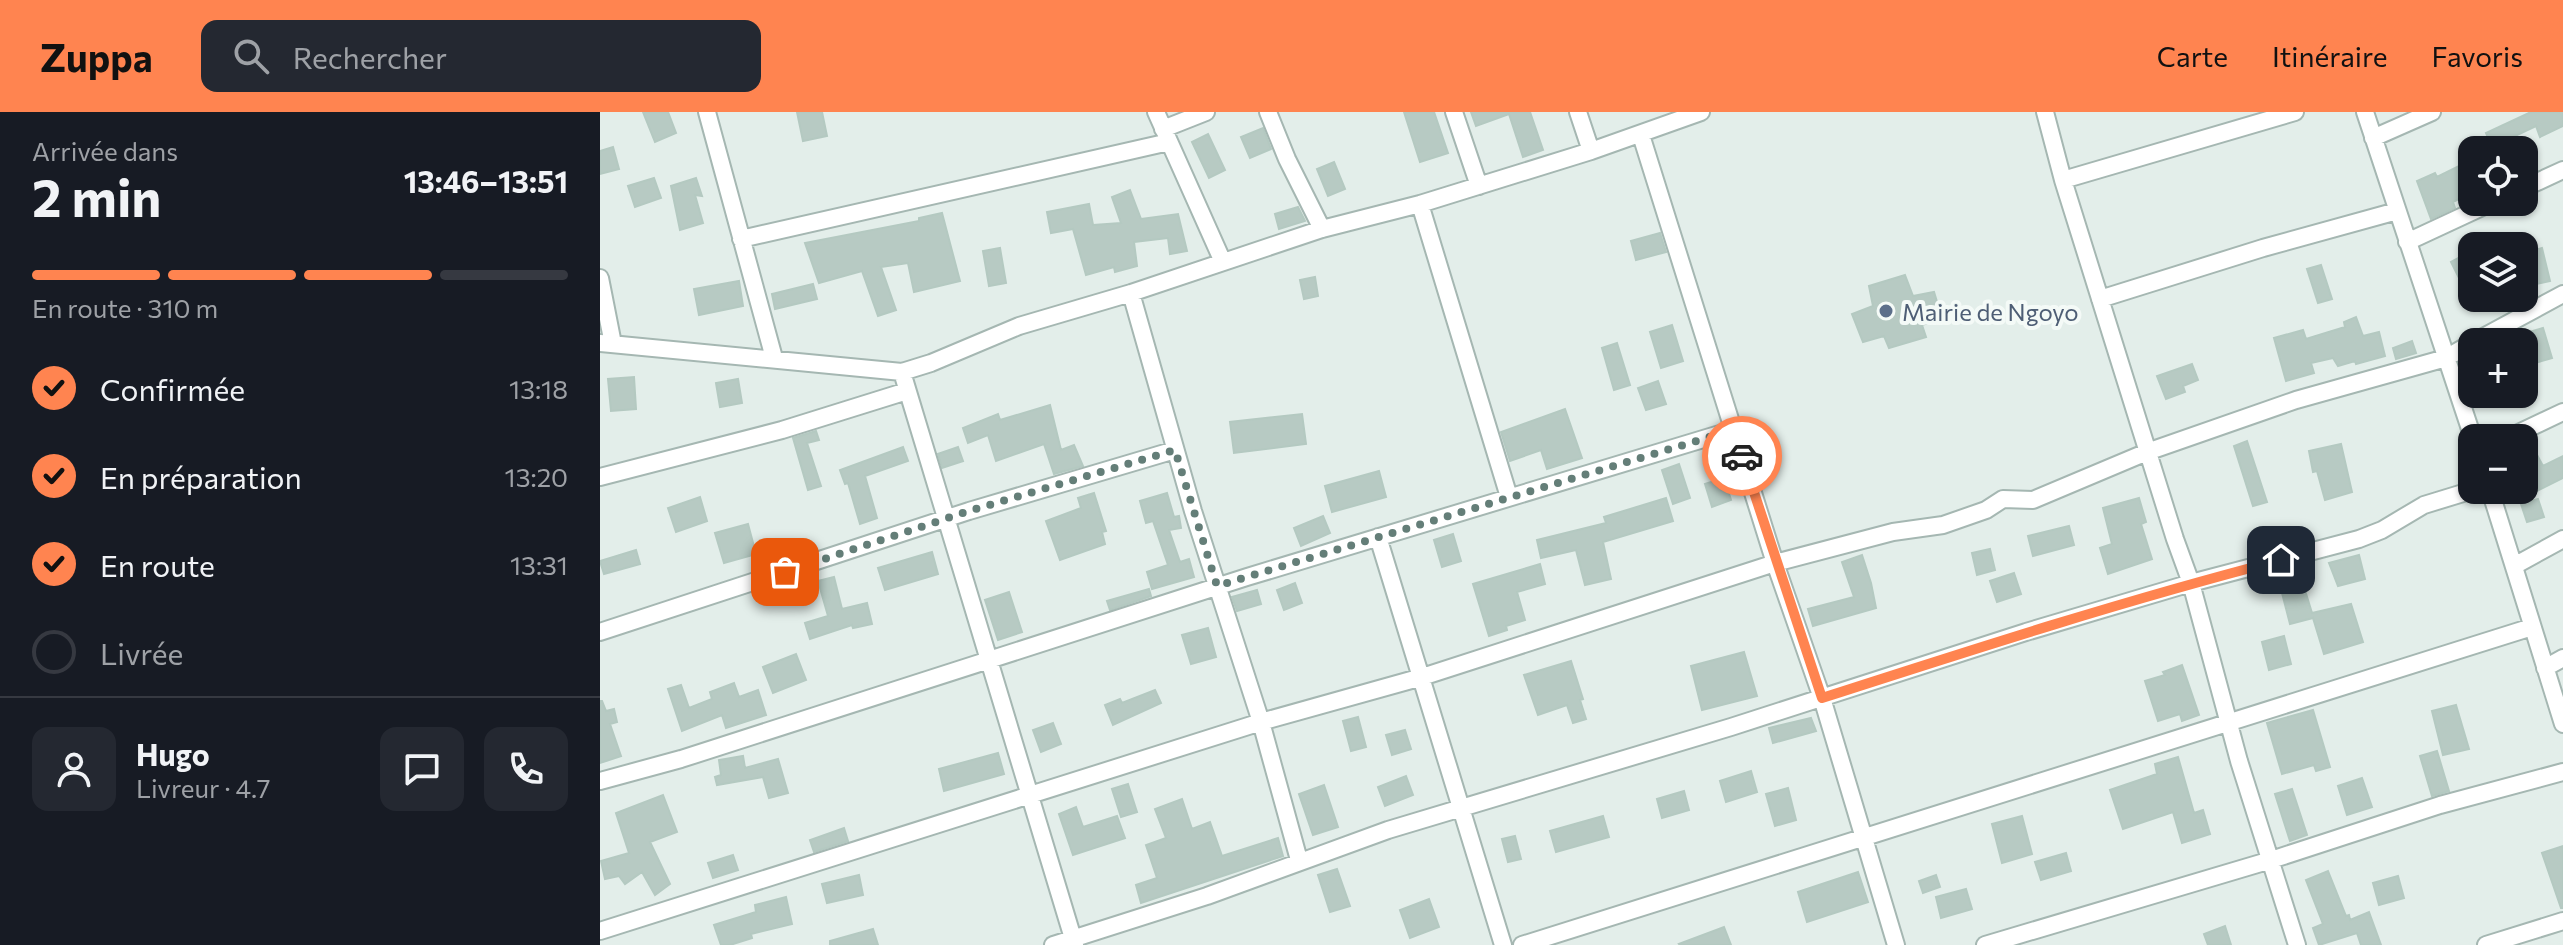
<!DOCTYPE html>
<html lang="fr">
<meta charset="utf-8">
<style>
:root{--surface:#171b24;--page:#242831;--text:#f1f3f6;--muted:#9ea1a6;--line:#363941;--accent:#ff8450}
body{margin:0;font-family:Commissioner,sans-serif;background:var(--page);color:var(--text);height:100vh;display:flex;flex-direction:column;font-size:30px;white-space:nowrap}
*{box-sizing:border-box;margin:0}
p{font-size:26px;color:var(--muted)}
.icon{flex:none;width:44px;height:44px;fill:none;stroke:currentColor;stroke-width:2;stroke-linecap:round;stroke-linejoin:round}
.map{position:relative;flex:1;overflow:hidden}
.panel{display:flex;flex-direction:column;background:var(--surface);width:600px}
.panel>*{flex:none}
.fabs{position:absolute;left:1858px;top:24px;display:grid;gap:16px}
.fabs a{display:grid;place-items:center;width:80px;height:80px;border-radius:16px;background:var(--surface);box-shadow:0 2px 6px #0004;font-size:40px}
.pin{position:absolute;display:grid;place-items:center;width:68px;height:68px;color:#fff;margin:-34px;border-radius:16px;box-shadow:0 4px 12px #0006}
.courier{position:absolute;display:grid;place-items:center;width:80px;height:80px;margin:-40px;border:6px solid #ff8450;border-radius:50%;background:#fff;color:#222;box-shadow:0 2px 10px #0007}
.overview em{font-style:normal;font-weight:700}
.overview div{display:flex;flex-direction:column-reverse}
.overview{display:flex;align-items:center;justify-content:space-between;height:136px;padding:0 32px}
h1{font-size:52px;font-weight:700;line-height:60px}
.bar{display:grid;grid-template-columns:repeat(4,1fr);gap:12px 8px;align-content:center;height:96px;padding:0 32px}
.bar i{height:10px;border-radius:6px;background:var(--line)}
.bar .current{background:var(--accent)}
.bar p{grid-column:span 4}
.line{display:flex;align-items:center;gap:20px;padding:0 32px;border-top:2px solid var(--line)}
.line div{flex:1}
.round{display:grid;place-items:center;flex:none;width:84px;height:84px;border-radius:16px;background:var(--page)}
ol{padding:0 32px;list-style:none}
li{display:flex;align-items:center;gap:24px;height:88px}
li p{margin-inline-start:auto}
li .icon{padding:8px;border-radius:50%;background:var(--accent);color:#111;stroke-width:4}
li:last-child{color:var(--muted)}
li i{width:44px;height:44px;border:4px solid var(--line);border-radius:50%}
header{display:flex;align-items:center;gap:48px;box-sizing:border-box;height:112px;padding:0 40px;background:var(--accent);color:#111}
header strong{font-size:38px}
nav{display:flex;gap:44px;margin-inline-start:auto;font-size:28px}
.search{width:560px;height:72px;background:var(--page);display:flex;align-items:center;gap:20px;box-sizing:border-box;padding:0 28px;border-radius:16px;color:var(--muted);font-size:30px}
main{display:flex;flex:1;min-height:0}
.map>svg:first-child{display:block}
.building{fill:#b7cac3;stroke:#b4c9c1;stroke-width:2}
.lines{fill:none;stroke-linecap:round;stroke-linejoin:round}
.street-casing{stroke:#a5b7b2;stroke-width:20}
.street{stroke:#fff;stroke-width:16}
.done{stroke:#647e78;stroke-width:8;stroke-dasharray:0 14.4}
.route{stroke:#ff8450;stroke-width:10}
.service-dot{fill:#5c6f8a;stroke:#f4faf7;stroke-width:3}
.labels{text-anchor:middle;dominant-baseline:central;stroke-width:8;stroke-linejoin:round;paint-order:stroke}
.service-label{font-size:24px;fill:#4e5e75;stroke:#f4faf7;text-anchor:start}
</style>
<header>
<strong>Zuppa</strong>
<div class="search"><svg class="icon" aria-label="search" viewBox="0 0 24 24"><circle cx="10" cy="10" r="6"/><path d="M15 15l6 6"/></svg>Rechercher</div>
<nav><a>Carte</a><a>Itinéraire</a><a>Favoris</a></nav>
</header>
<main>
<section class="panel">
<div class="overview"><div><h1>2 min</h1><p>Arrivée dans</p></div><em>13:46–13:51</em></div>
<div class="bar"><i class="current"></i><i class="current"></i><i class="current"></i><i></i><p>En route · 310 m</p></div>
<ol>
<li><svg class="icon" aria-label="check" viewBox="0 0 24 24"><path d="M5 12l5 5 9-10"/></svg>Confirmée<p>13:18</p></li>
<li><svg class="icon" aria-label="check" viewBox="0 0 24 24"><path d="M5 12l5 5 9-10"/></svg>En préparation<p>13:20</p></li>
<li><svg class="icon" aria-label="check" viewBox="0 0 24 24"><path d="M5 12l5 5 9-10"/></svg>En route<p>13:31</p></li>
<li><i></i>Livrée</li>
</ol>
<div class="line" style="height:144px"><a class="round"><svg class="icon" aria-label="person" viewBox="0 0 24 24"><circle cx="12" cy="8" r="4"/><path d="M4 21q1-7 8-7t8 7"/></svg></a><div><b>Hugo</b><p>Livreur · 4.7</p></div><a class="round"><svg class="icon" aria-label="chat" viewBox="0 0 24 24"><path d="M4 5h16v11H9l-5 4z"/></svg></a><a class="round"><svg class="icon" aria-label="phone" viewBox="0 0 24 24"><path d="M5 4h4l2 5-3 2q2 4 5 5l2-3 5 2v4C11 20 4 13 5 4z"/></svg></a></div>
</section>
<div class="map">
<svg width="1963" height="833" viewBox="0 0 1963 833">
<rect width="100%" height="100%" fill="#e3eeea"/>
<path class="building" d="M43 0H68L76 21 55 30Z
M197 0H222L227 24 203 29Z
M804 0H834L848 41 820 50Z
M871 0H930L943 38 923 45 909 2 876 14Z
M1931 0H1963V14L1940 25 1936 14 1892 35 1886 21Z
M663 16 671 37 650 46 641 25Z
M608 22 625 58 609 66 592 30Z
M13 35 19 57 0 62V39Z
M734 50 745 77 728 84 717 57Z
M1867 50 1872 60V80L1853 90 1855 96 1831 107 1817 69 1835 61 1837 65Z
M54 66 61 86 35 95 28 74Z
M96 66 102 84 95 83 103 111 80 118 71 74Z
M530 78 541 107 578 102 587 139 570 142 568 126 534 130 537 154 515 160 514 155 486 163 473 117 451 121 447 100 489 92 493 113 521 111 512 85Z
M698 95 705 109 679 117 675 102Z
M342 101 360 169 314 180 308 151 281 155 296 198 278 204 262 159 219 171 205 131 319 109V106Z
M1060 121 1066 140 1036 148 1031 129Z
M400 136 406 171 389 174 383 139Z
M1942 136 1950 169 1936 172 1928 140Z
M1864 143 1872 160 1859 166 1851 150Z
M1721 153 1732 187 1718 191 1707 157Z
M1305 163 1313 184 1334 180 1342 206 1322 213 1326 225 1289 236 1284 224 1263 230 1252 202 1273 194 1269 174Z
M715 165 718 184 704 187 700 168Z
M139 169 143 194 99 203 94 177Z
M213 172 217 187 175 197 172 182Z
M1756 205 1763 224 1779 220 1785 244 1756 252 1755 249 1738 254 1733 246 1711 251 1714 261 1686 269 1674 226 1703 218 1706 227 1745 215 1744 210Z
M1072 213 1083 249 1061 256 1050 220Z
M1943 216 1952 246 1935 251 1926 221Z
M1812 229 1816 241 1796 247 1793 236Z
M1017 231 1030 273 1014 278 1002 236Z
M1592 252 1598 268 1583 274 1585 280 1566 287 1557 264Z
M34 265 36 297 11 299 8 267Z
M138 267 142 291 120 295 116 271Z
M1058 269 1066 292 1046 298 1038 276Z
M450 293 461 338 474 333 483 354 454 362 444 332 396 349 388 323 368 331 363 316 398 302 400 308Z
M965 297 982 346 947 357 941 338 910 349 901 320Z
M702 302 706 332 634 341 630 310Z
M216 319 219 328 207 331 221 374 208 378 193 326Z
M1929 328 1943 354 1963 344V366L1933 381 1924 364V331Z
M1647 329 1667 390 1653 394 1634 334Z
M1741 332 1752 380 1725 388 1717 359 1713 360 1709 339Z
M303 335 308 349 265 364 277 406 260 412 248 371 245 372 240 358Z
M358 335 363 349 342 356 338 342Z
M1079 352 1090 386 1073 392 1062 358Z
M779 359 786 385 732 400 725 374Z
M1124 366 1131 388 1112 395 1105 372Z
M494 381 506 419 502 420 505 432 460 448 446 409 481 396 478 386Z
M567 381 574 405 579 404 581 416 569 418 580 450 589 447 594 465 552 477 547 460 568 453 553 409 546 411 540 389Z
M100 385 107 409 76 420 68 396Z
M1066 386 1073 409 1003 430 1011 467 985 473 976 438 941 446 937 428 1006 411 1004 405Z
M1539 386 1546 410 1541 412 1552 447 1508 462 1500 436 1512 432 1503 396Z
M1938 387 1944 405 1927 410 1921 392Z
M723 404 730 421 701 434 694 416Z
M148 412 156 442 124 451 115 421Z
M1469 414 1474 433 1433 444 1428 424Z
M853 422 861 449 842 455 834 428Z
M1390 437 1395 458 1377 463 1372 441Z
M36 438 40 452 4 462 0 449Z
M332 440 338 462 285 478 278 456Z
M1262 443 1271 471 1276 496 1213 514 1208 497 1254 485 1242 450Z
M1759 443 1765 467 1738 474 1729 451Z
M940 452 945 472 917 480 925 508 906 514 907 518 889 524 873 472Z
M1414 461 1421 482 1397 490 1390 469Z
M234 465 242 497 267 491 272 512 253 516 252 513 210 527 205 511 228 504 218 469Z
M695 471 702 491 684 498 677 478Z
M1704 475 1712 501 1751 492 1763 530 1724 542 1713 506 1690 512 1682 481Z
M549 477 551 484 510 498 507 489Z
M657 478 661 492 637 499 632 485Z
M409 480 422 520 398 528 385 488Z
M608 516 616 545 591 552 582 523Z
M1684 524 1691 552 1669 558 1662 530Z
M1144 540 1157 584 1102 598 1091 554Z
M196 542 206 568 173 581 163 555Z
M971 549 983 587 980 588 986 607 973 611 967 593 938 603 924 563Z
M1582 553 1599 603 1582 609 1580 602 1558 609 1545 569 1565 563 1563 560Z
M134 571 139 585 158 578 166 603 126 616 122 603 82 619 68 577 81 573 89 596 112 587 110 580Z
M555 578 561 591 513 613 505 593 520 587 522 591Z
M0 589H2L6 599 14 597 17 610 10 612 21 644 0 651Z
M1856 593 1869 637 1843 643 1832 599Z
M1713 598 1730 655 1716 659 1714 653 1682 662 1667 611Z
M758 605 766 635 751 639 743 609Z
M1211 606 1216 619 1173 631 1169 616Z
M453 611 461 632 441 640 433 618Z
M805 618 811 637 792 643 786 623Z
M1837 639 1849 679 1832 684 1820 644Z
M398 641 404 662 344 679 339 657Z
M143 644 145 656 178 647 188 681 169 686 163 665 117 673 115 665 121 663 119 648Z
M1578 645 1594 701 1603 698 1610 722 1582 731 1573 700 1523 717 1510 678 1557 662 1555 652Z
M1151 659 1157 680 1126 690 1120 669Z
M806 664 813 683 785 694 778 675Z
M1762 666 1772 695 1747 703 1738 674Z
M528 672 537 700 521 705 512 677Z
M724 673 738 715 713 723 699 682Z
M1188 676 1196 708 1175 714 1166 682Z
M1692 677 1707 723 1690 729 1675 682Z
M1084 679 1089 698 1062 706 1057 687Z
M63 683 77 720 50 730 70 772 55 783 42 760 25 772 19 764 5 767 1 749 29 741 16 701Z
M582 687 592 717 610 710 622 744 678 726 683 744 541 791 536 773 557 766 546 733 566 726 555 697Z
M476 695 483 715 517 704 525 726 473 743 459 702Z
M1003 704 1009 725 956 740 950 719Z
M1422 704 1432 742 1402 751 1392 712Z
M244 716 248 729 214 740 210 728Z
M915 724 921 747 908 750 902 727Z
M1963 734V796H1961L1942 741Z
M1466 741 1471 759 1441 768 1435 750Z
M133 743 138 758 113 766 108 751Z
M737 757 750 794 730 800 718 763Z
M1728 759 1746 804 1749 803 1750 808 1769 800 1781 833H1761L1757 821 1719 833 1713 816 1723 812 1706 768Z
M1258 760 1268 790 1207 810 1198 780Z
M259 763 263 783 227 791 222 772Z
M1336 763 1340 775 1323 781 1319 769Z
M1798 764 1804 786 1779 793 1773 771Z
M1366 777 1372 797 1341 806 1336 785Z
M186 785 192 812 151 822 152 826 130 833H121L114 813 156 800 155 793Z
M829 787 839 815 810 826 800 798Z
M1625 814 1631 833H1608L1604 822Z
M1124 815 1131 833H1080L1079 832Z
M273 817 278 833H230V829Z"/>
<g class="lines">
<g class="street-casing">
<path id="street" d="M107 0 174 246
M556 0 623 150
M668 0 687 47 722 117
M854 0 879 74
M978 0 991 39
M1445 0 1463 68 1575 427 1591 471 1639 649 1697 833
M1765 0 1873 326
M563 17 606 0
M1041 23 1175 451 1222 586 1296 833
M1773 26 1832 0
M1463 68 1695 0
M1924 76 1963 58
M820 92 909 385
M141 127 569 30
M1807 130 1893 90
M0 166 13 232
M531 181 593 399 661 610 699 748
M1500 187 1663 136 1797 99
M1874 230 1963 182
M0 231 302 260 331 251 419 214 531 181 722 117 820 92 991 39 1101 0
M302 260 475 833
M1908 326 1963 300
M0 365 182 318 307 279
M1890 378 1963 612
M778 425 903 833
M1914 454 1963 427
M0 520 369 399 575 338
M1945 556 1963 546
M0 669 81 647 647 465 1133 318
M0 819 661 610 822 565 1175 451 1293 420 1343 413 1386 398 1403 387 1433 388 1547 340 1696 288 1846 246 1872 231
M453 833 607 784 788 718 1131 615 1426 520 1591 471 1759 427 1782 418 1824 393 1873 378
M922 833 1932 515
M1385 833 1671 748 1840 693 1963 660
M1886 833 1963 809"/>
</g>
<use href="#street" class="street"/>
</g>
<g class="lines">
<path class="done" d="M185 460 369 399 575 338 617 474 1133 318 1142 344"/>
<path class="route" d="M1142 344 1222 586C1374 537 1526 488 1681 448"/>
</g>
<circle class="service-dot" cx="1286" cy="199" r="8"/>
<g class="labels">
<g class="service-label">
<text x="1302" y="199">Mairie de Ngoyo</text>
</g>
</g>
</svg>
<div class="fabs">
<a><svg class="icon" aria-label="locate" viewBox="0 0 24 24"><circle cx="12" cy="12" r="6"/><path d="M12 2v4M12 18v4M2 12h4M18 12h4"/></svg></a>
<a><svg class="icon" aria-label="layers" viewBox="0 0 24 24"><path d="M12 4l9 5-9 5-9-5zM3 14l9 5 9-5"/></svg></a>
<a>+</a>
<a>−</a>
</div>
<div class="pin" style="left:185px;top:460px;background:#ea580c"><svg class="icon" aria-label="bag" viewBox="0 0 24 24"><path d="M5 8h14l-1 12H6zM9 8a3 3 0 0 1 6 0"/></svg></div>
<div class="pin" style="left:1681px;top:448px;background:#1f2937"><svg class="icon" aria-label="home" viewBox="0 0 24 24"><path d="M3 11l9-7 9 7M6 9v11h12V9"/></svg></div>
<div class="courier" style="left:1142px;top:344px"><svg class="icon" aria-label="car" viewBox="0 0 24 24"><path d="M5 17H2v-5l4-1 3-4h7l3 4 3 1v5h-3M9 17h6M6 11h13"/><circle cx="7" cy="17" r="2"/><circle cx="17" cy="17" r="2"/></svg></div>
</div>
</main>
